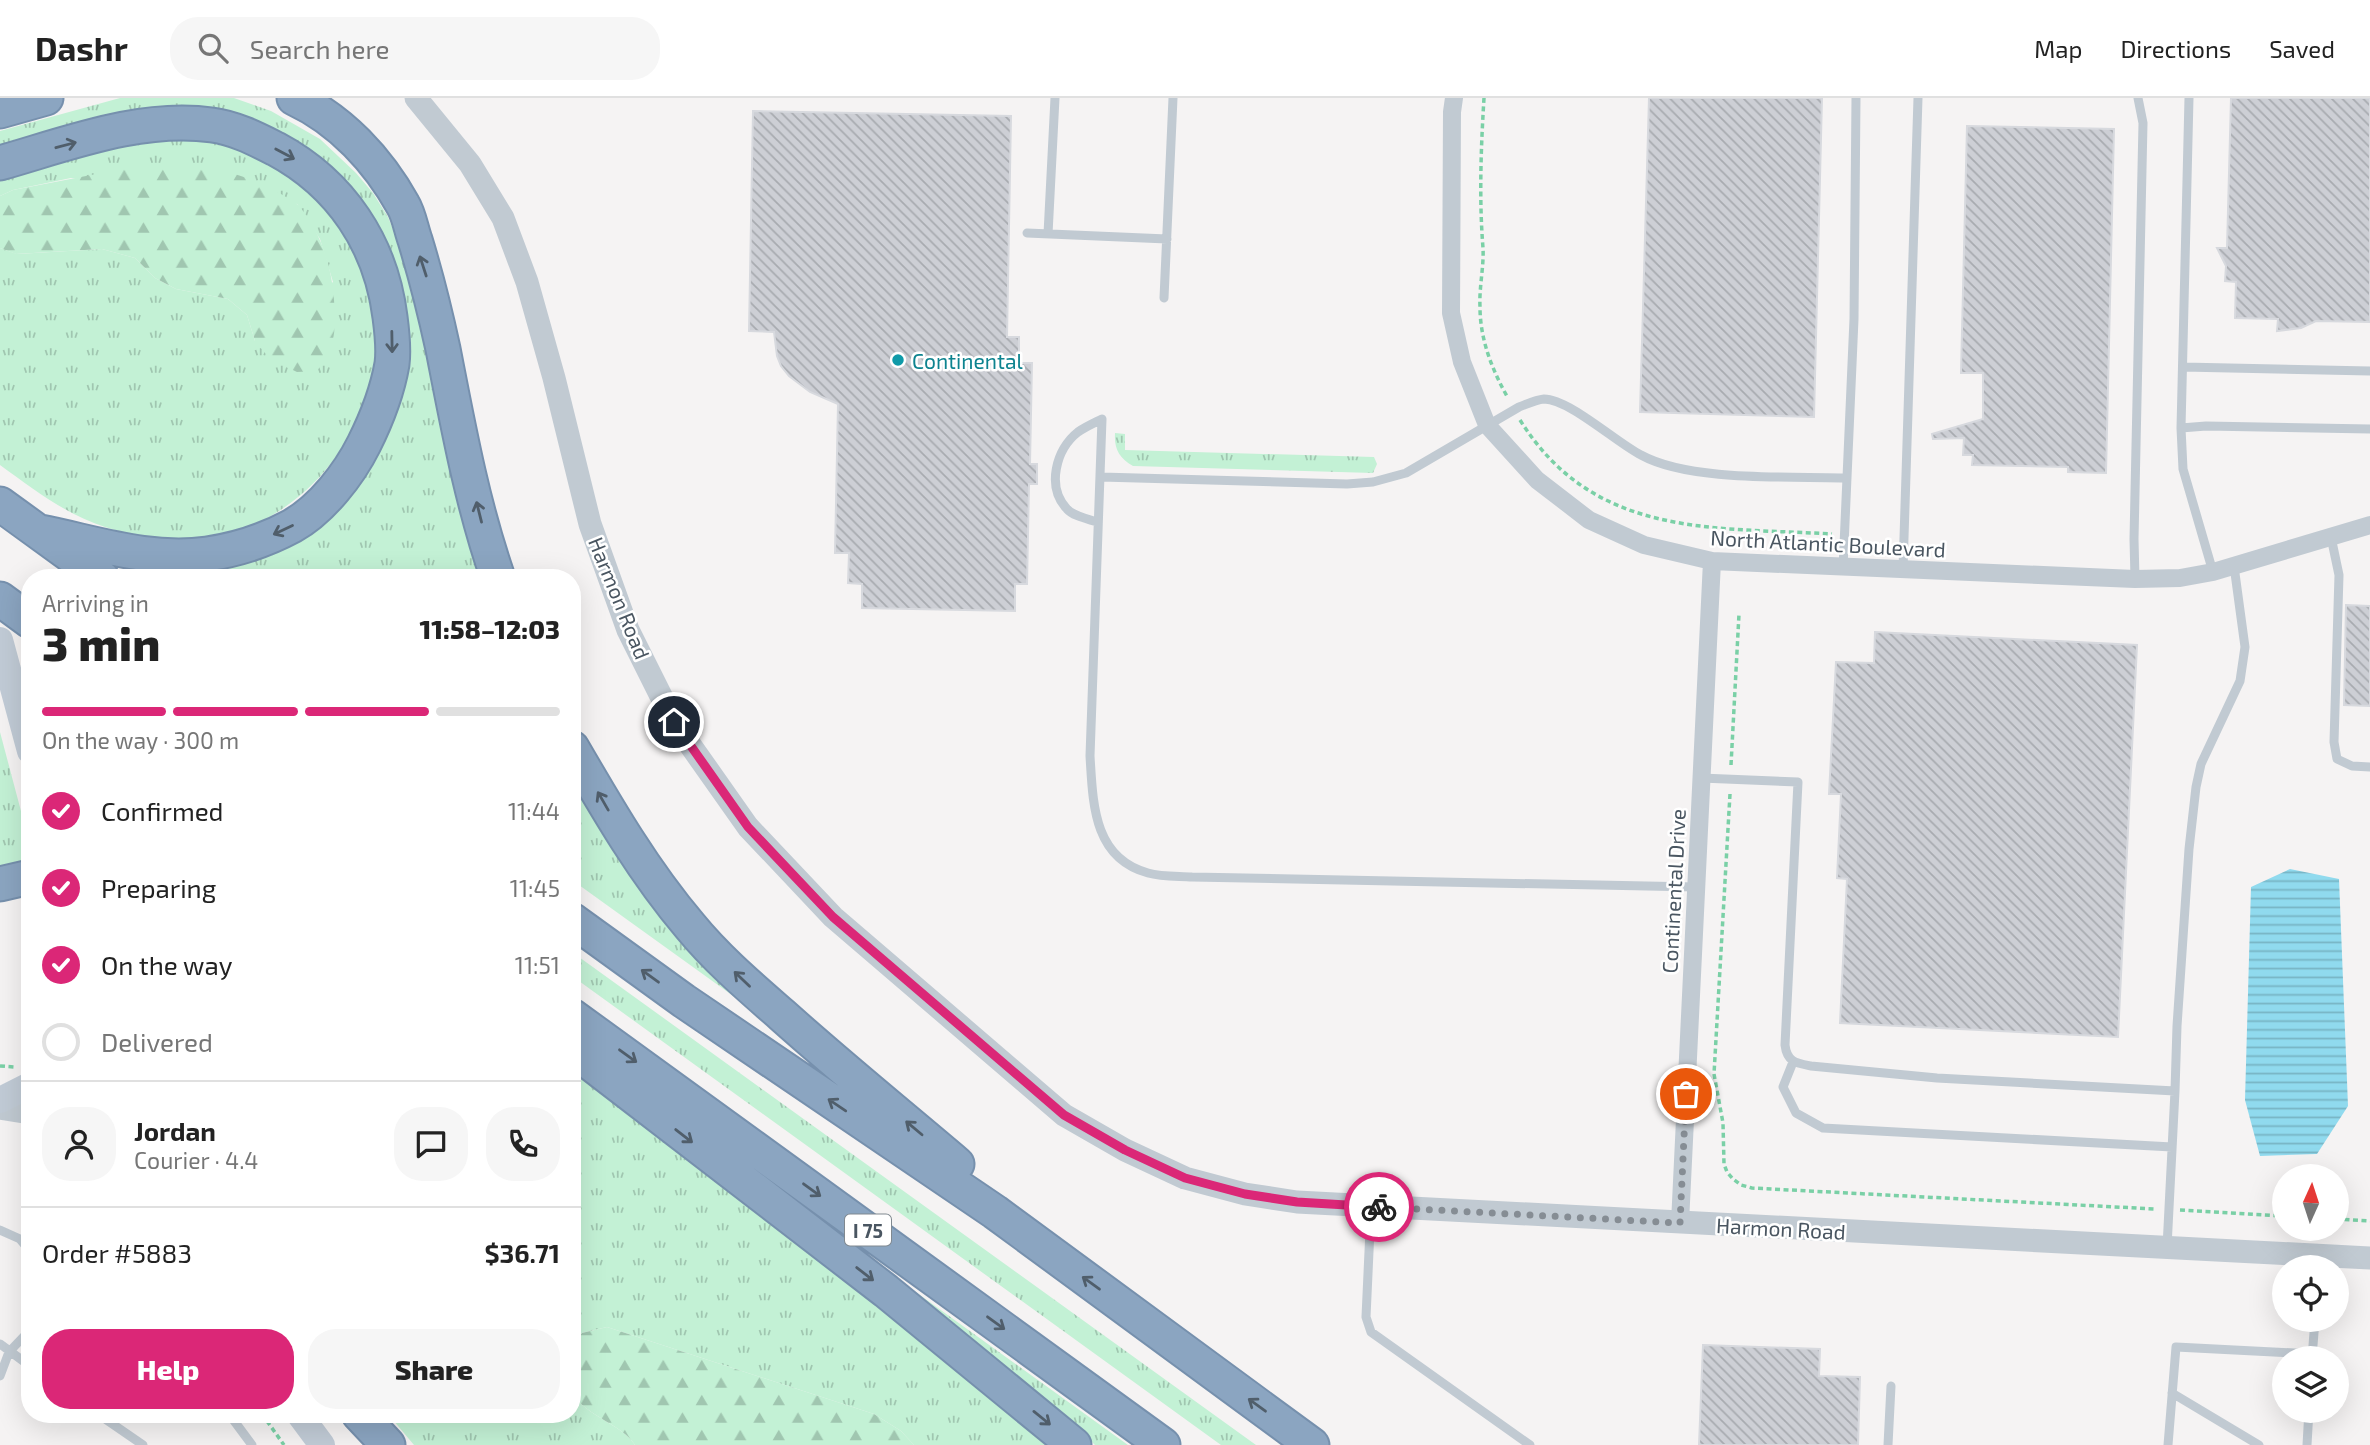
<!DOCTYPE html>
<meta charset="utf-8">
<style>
:root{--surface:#fff;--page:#f6f6f6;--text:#222;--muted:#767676;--line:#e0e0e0;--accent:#db2777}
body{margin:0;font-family:"Exo 2",sans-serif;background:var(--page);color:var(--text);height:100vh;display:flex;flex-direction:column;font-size:26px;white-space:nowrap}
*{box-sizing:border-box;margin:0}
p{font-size:23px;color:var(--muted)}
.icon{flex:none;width:38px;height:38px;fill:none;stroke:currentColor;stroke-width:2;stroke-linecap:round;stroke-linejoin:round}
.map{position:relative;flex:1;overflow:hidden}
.details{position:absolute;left:21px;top:471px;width:560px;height:854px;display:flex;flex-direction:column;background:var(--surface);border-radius:28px;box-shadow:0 7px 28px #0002}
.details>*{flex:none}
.needle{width:46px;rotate:3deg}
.buttons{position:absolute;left:2272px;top:1066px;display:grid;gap:14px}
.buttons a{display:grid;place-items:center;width:77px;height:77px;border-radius:50%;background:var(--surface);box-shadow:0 7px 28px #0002;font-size:35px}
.pin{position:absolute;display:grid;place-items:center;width:60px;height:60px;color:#fff;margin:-30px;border:4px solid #fff;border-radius:50%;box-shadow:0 2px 7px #0007}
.courier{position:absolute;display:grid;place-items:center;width:70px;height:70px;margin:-35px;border:5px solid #db2777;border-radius:50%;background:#fff;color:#222;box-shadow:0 2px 9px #0007}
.summary em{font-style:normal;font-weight:800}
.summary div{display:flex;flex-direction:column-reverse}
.summary{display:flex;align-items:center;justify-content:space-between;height:119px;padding:0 21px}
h1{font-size:46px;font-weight:800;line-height:52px}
.bar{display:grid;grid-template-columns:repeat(4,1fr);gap:10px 7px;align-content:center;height:84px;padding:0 21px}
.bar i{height:9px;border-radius:5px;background:var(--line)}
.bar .on{background:var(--accent)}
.bar p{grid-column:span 4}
.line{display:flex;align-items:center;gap:18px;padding:0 21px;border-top:2px solid var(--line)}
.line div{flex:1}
.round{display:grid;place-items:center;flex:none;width:74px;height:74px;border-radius:28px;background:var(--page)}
ol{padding:0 21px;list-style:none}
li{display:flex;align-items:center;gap:21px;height:77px}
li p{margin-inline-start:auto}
li .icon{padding:7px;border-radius:50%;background:var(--accent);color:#fff;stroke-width:4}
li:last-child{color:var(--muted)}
li i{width:38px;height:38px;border:4px solid var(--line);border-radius:50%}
.button{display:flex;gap:14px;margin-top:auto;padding:14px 21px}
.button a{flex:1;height:80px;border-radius:28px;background:var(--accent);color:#fff;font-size:28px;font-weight:800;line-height:80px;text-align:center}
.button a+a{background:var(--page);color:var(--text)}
header{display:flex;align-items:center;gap:42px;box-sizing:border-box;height:98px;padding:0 35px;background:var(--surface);border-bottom:2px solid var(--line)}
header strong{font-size:33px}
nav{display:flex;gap:38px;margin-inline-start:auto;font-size:24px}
.search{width:490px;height:63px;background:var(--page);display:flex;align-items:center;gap:18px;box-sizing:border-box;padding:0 24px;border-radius:28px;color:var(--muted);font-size:26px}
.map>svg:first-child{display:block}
.grass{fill:url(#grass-tufts)}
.forest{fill:url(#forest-firs)}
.water{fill:url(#water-rules)}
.building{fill:url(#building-back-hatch);stroke:#d7d9de;stroke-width:2}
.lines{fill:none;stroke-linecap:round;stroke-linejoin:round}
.motorway-casing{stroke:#7690ad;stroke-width:37}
.path{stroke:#7ad0a6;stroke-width:3.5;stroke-dasharray:5 3.5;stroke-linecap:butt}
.service{stroke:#c1cad2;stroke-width:9}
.minor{stroke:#c1cad2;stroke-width:18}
.tertiary{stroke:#c1cad2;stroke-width:23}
.secondary{stroke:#c1cbd6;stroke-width:26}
.motorway{stroke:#8ba5c1;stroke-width:33}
.oneway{stroke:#505e6b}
.done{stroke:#868d94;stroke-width:7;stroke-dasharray:0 12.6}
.route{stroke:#db2777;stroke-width:9}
.culture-dot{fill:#0f9aa8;stroke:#fff;stroke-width:2.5}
.labels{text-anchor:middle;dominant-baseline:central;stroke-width:5;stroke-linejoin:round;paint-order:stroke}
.shield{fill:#fff;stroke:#808990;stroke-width:2}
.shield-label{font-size:19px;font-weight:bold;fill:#4a5661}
.culture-label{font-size:21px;fill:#0d838f;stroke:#fff;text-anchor:start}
.street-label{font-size:21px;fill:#4a5661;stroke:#fff}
</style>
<header>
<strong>Dashr</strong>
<div class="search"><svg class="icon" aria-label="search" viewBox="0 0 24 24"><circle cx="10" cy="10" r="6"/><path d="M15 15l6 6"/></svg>Search here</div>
<nav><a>Map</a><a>Directions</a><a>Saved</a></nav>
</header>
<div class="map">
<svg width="2370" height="1347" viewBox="0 0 2370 1347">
<defs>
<pattern id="grass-tufts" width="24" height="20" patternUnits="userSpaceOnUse" patternTransform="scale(1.75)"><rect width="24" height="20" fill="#c3f1d5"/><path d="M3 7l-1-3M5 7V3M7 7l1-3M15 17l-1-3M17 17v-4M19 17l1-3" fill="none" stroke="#a0c6b0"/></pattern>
<pattern id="forest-firs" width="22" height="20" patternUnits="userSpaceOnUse" patternTransform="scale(1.75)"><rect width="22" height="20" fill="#c3f1d5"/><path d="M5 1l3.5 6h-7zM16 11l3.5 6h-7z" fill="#a0c6b0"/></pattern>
<pattern id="water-rules" width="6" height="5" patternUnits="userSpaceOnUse" patternTransform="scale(1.75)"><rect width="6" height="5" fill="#90daee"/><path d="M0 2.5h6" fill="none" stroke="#78b4c4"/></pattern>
<pattern id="building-back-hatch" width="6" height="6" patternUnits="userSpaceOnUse" patternTransform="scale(1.75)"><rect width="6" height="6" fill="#cdcfd5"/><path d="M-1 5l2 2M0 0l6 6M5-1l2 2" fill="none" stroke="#a8abb0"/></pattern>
</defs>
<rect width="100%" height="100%" fill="#f5f3f3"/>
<path class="grass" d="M120 0H234L271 13 320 41 356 75 373 95 388 119 409 171 484 479 151 480 137 470 165 468 343 394 398 195 266 30 0 47V33Z
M184 38C218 45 260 52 288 74 298 81 338 120 344 130 351 140 354 153 358 164 363 175 370 187 372 199 396 314 308 437 188 442 160 443 131 437 105 429 65 416 33 391 0 367V150L17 156 102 151 135 160 155 180 176 191 228 201 247 217 255 243 333 184 320 141 297 106 71 80 13 92 0 98V77L131 43Z
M1115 335 1125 336V352L1374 359 1377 366 1373 375 1133 368C1119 360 1114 351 1115 335Z
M0 634 30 747V764L0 773Z
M572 680 739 896 736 900 572 782Z
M572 854 1256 1347H1221L572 878Z
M572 968 1058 1347H914L901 1333 874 1316 607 1229 582 1235 572 1246Z
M913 1192 1128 1347H1095L1080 1332 911 1196Z
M572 1295C587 1319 622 1326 635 1347H414L388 1316H572Z"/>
<path class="forest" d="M173 66C213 70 246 75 281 96 287 100 294 103 299 108 321 134 332 169 334 202 336 232 336 248 317 273L297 274 270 261 255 243 247 217 228 201 176 191 155 180 135 160 102 151 16 156 0 150V98L13 92 133 69Z
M607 1229 874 1316 901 1333 914 1347H635C622 1326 587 1319 572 1295V1246L582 1235Z"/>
<path class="water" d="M2290 771 2339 781 2348 1008 2317 1056 2260 1058 2245 1002 2251 789Z"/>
<path class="building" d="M1649 0H1822L1814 319 1640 314Z
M2231 0H2370V224L2316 223 2301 230 2277 233 2278 221 2235 220 2236 184 2225 183 2226 168 2217 150H2227Z
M753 13 1011 18 1007 239H1019V265H1032L1030 366H1037V386H1029L1027 486H1015V513L862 510V486L848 485 849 455H835L838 306 810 294 789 278 781 268 777 258 774 234 749 233Z
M1967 28 2114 31 2106 375 2068 374V369L1972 367 1973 357H1963L1964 340 1933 341 1932 336 1983 321V275H1961Z
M2346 507 2370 508V608L2344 607Z
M1875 534 2137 547 2118 939 1840 925 1847 781 1837 780 1841 696H1829L1836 564 1874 565Z
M1703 1247 1820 1251 1819 1278 1860 1279 1858 1347H1699Z"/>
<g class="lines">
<g class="motorway-casing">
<path id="motorway" d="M294 0C341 22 378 62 403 107 409 117 411 131 415 142 426 178 435 214 443 251 458 328 472 405 498 480
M0 13 46 0
M0 65C67 46 141 17 212 27 235 30 256 41 276 51 341 86 381 146 390 219 392 234 394 251 392 266 387 295 377 320 364 346 349 376 322 411 292 428 266 442 236 452 207 456 149 464 96 445 40 434
M0 406 102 480
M0 501 30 523
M572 650C608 712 644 774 690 828 717 861 750 889 782 917 839 968 898 1016 957 1066
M0 786 30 779
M572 822 684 903 995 1114 1312 1347
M572 918 1163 1347
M572 951 886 1193 1074 1347
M359 1316 388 1347"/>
</g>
<path class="path" d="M1484 0C1481 49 1479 101 1483 150 1484 169 1479 189 1480 209 1480 241 1492 272 1508 300
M1520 322C1594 440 1711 429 1832 436
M1731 667 1739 516
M1730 696 1714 976 1723 1025 1724 1066 1727 1074 1733 1081 1741 1087 1752 1090 2155 1111
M0 968 14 969
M2180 1112 2284 1118
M2336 1121 2370 1123
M262 1316 284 1347"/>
<path class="service" d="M2189 0 2181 330 2183 371 2213 474
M1027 135 1167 141
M1048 136 1055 0
M1164 200 1173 0
M2183 269 2370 273
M2181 330 2206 328 2370 331
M1101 379 1347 386 1373 384 1406 375 1519 309C1527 306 1535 302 1544 301 1569 301 1617 345 1641 357 1690 384 1791 378 1847 380
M1097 424C1088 421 1073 418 1067 411 1046 389 1056 351 1078 334 1085 329 1094 325 1102 321L1090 658C1093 705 1093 760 1148 775 1162 779 1178 778 1192 779L1696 789
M2331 439 2339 477 2334 644 2337 661 2352 668 2370 669
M1843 470 1854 221 1856 0
M1903 471 1918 0
M2135 481 2134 441 2143 25 2138 0
M1701 680 1798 684 1785 947C1787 964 1796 965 1811 968L1937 980 2175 993 2177 928 2189 751 2196 689 2201 666 2240 583 2245 549 2234 468
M1793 964 1783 989 1796 1015 1823 1030 2172 1049
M1371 1110 1366 1219 1371 1234 1530 1347
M0 1132 20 1141 30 1153
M2167 1149 2175 993
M0 1246 30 1268
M2312 1260 2315 1222
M0 1278 9 1254 30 1232
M2172 1295 2259 1347
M98 1316 143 1347
M229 1316 252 1347
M1888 1347 1891 1288
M2168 1347 2176 1249 2313 1256
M2307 1347 2309 1312"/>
<path class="minor" d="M1454 0 1452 14 1451 215 1462 264 1487 327 1537 382 1589 422 1644 447 1712 463 2135 481 2180 480 2213 474 2370 427
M1680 1125 1712 463"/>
<path class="tertiary" d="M416 0 470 66 503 120 527 184 554 280 590 426 628 532 674 624 748 729 833 819 1064 1017 1125 1052 1185 1080 1245 1096 1297 1104 2370 1160
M0 1010 30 1015"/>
<path class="secondary" d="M0 542 30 653
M0 1002 30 987
M299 1316 322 1347"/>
<use href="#motorway" class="motorway"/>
</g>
<defs><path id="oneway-shaft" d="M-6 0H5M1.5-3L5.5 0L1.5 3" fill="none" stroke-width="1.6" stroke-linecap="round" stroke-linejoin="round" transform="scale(1.75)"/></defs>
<g class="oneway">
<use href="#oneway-shaft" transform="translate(66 47) rotate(-15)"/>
<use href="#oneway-shaft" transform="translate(285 56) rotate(28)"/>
<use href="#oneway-shaft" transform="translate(423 168) rotate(-108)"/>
<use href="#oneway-shaft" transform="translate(392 244) rotate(89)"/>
<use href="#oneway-shaft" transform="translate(479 414) rotate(-104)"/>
<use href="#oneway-shaft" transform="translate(283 432) rotate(155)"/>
<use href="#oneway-shaft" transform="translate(603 703) rotate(-120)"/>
<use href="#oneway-shaft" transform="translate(650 878) rotate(-144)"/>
<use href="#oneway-shaft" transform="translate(742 881) rotate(-136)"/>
<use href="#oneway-shaft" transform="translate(628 958) rotate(36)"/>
<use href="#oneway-shaft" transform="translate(837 1007) rotate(-146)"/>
<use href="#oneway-shaft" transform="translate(914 1030) rotate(-140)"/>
<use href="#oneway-shaft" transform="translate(684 1038) rotate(38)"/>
<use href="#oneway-shaft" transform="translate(812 1092) rotate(36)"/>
<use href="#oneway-shaft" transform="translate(865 1176) rotate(38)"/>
<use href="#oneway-shaft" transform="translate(1091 1185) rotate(-144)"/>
<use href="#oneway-shaft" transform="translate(996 1225) rotate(36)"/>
<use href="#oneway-shaft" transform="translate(1257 1307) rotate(-144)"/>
<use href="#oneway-shaft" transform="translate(1042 1320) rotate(39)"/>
</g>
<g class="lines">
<path class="done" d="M1379 1109 1680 1125 1686 996"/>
<path class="route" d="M674 624 748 729 833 819 1064 1017 1125 1052 1185 1080 1245 1096 1297 1104 1379 1109"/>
</g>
<circle class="culture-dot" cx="898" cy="262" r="7"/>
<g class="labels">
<rect class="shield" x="845" y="1116.5" width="46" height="31" rx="5"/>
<g class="shield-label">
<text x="868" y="1132">I 75</text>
</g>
<g class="culture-label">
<text x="912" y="262">Continental</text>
</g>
<g class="street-label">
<text transform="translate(1828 445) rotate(3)">North Atlantic Boulevard</text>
<text transform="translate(620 500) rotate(68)">Harmon Road</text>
<text transform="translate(1673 793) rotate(-87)">Continental Drive</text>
<text transform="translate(1781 1130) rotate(3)">Harmon Road</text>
</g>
</g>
</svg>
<div class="buttons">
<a><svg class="needle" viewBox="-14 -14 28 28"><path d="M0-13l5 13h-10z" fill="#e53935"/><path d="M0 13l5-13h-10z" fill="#767676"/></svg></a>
<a><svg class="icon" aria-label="locate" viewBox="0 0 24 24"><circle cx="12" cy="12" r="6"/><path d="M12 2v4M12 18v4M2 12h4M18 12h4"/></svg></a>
<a><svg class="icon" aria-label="layers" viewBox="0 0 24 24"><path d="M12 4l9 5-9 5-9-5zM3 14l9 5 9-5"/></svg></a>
</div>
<div class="pin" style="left:1686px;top:996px;background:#ea580c"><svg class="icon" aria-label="bag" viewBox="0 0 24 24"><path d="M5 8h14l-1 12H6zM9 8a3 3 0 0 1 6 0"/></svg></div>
<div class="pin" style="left:674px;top:624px;background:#1f2937"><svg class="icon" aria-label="home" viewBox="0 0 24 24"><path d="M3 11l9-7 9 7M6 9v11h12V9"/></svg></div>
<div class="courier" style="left:1379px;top:1109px"><svg class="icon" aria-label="bike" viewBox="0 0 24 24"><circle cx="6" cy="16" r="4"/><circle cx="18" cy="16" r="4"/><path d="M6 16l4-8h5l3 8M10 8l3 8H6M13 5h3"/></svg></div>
<section class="details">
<div class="summary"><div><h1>3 min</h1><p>Arriving in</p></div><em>11:58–12:03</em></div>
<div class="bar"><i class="on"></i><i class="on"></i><i class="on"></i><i></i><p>On the way · 300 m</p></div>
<ol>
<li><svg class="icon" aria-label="check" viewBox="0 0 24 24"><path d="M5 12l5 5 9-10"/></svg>Confirmed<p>11:44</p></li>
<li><svg class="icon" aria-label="check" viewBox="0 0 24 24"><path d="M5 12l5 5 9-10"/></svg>Preparing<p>11:45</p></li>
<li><svg class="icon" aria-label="check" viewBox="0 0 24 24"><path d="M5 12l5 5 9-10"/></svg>On the way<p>11:51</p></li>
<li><i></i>Delivered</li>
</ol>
<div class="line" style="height:126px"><a class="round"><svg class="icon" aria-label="person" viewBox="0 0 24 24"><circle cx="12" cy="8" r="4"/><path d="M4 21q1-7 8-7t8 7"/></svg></a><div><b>Jordan</b><p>Courier · 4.4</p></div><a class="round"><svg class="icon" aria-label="chat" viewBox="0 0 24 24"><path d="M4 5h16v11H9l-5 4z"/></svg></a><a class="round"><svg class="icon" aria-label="phone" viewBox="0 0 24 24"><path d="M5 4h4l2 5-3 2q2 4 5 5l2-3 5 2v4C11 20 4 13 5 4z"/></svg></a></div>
<div class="line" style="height:91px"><div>Order #5883</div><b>$36.71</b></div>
<div class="button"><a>Help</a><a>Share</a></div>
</section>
</div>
